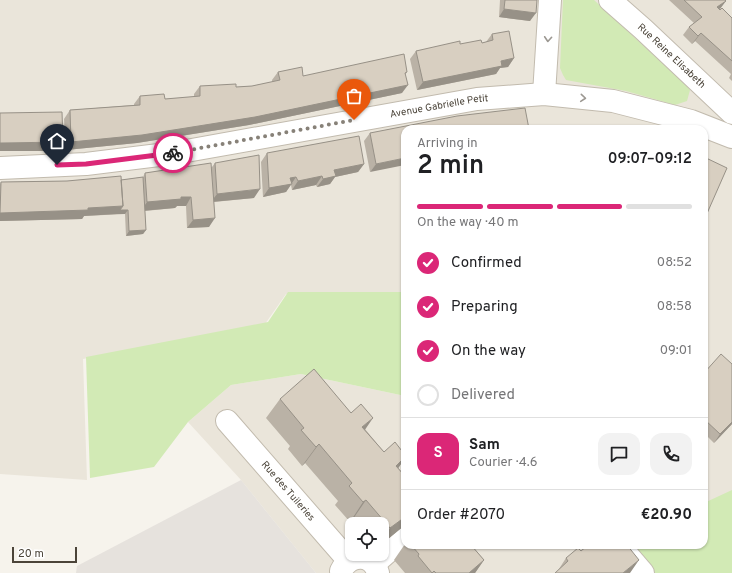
<!DOCTYPE html>
<meta charset="utf-8">
<style>
:root{--surface:#fff;--page:#f2f2f2;--text:#202124;--muted:#757577;--line:#e0e0e0;--accent:#db2777}
body{margin:0;font-family:Overpass,sans-serif;background:var(--page);color:var(--text);height:100vh;display:flex;flex-direction:column;font-size:15px;white-space:nowrap}
*{box-sizing:border-box;margin:0}
p{font-size:13px;color:var(--muted)}
.icon{flex:none;width:22px;height:22px;fill:none;stroke:currentColor;stroke-width:2;stroke-linecap:round;stroke-linejoin:round}
.map{position:relative;flex:1;overflow:hidden}
.details{position:absolute;left:401px;top:125px;width:307px;height:424px;display:flex;flex-direction:column;background:var(--surface);border-radius:12px;box-shadow:0 1px 3px #0004}
.details>*{flex:none}
.fabs{position:absolute;left:345px;top:517px;display:grid;gap:8px}
.fabs a{display:grid;place-items:center;width:44px;height:44px;border-radius:8px;background:var(--surface);box-shadow:0 1px 3px #0004;font-size:20px}
.scale{position:absolute;left:12px;bottom:10px;width:65px;box-sizing:border-box;padding-left:4px;border:2px solid #4b4439;border-top:0;font-size:11px;line-height:14px;white-space:nowrap;color:#4b4439;-webkit-text-stroke:3px #fff;paint-order:stroke}
.pin{position:absolute;display:grid;place-items:center;width:34px;height:34px;color:#fff;margin:-41px -17px;border-radius:50% 50% 50% 0;rotate:-45deg;box-shadow:0 0 4px #0007}
.pin .icon{rotate:45deg}
.courier{position:absolute;display:grid;place-items:center;width:40px;height:40px;margin:-20px;border:3px solid #db2777;border-radius:50%;background:#fff;color:#222;box-shadow:0 1px 5px #0007}
.summary em{font-style:normal;font-weight:600}
.summary div{display:flex;flex-direction:column-reverse}
.summary{display:flex;align-items:center;justify-content:space-between;height:68px;padding:0 16px}
h1{font-size:26px;font-weight:600;line-height:30px}
.bar{display:grid;grid-template-columns:repeat(4,1fr);gap:6px 4px;align-content:center;height:48px;padding:0 16px}
.bar i{height:5px;border-radius:3px;background:var(--line)}
.bar .on{background:var(--accent)}
.bar p{grid-column:span 4}
.line{display:flex;align-items:center;gap:10px;padding:0 16px;border-top:1px solid var(--line)}
.line div{flex:1}
.round{display:grid;place-items:center;flex:none;width:42px;height:42px;border-radius:12px;background:var(--page)}
ol{padding:0 16px;list-style:none}
li{display:flex;align-items:center;gap:12px;height:44px}
li p{margin-inline-start:auto}
li .icon{padding:4px;border-radius:50%;background:var(--accent);color:#fff;stroke-width:4}
li:last-child{color:var(--muted)}
li i{width:22px;height:22px;border:2px solid var(--line);border-radius:50%}
.map>svg:first-child{display:block}
.residential{fill:#eae5da;fill-rule:evenodd}
.industrial{fill:#e6e2dd}
.green{fill:#d2eab5}
.lines{fill:none;stroke-linecap:round;stroke-linejoin:round}
.minor-casing{stroke:#c2bbae;stroke-width:24}
.minor{stroke:#fff;stroke-width:22}
.wall{fill:#bab2a6}
.shaded-wall{fill:#979187}
.building{fill:#d8cfc1;stroke:#979187}
.oneway{stroke:#9c9892}
.done{stroke:#878178;stroke-width:4;stroke-dasharray:0 7.2}
.route{stroke:#db2777;stroke-width:5}
.labels{text-anchor:middle;dominant-baseline:central;stroke-width:3;stroke-linejoin:round;paint-order:stroke}
.street-label{font-size:10px;fill:#4b4439;stroke:#fff}
</style>
<div class="map">
<svg width="732" height="573" viewBox="0 0 732 573">
<rect width="100%" height="100%" fill="#f6f3ec"/>
<path class="residential" d="M0 0H732V491L704 504V129H405V294H286L265 324 83 359 87 480 0 474Z
M301 374 405 396V545H629L653 573H316L241 480 188 422 231 385ZM352 524H382V554H352Z"/>
<path class="industrial" d="M241 480 316 573H76L77 566Z"/>
<path class="green" d="M563 0H594L686 85 690 90 687 101 675 105 626 91 566 80 563 75 560 68Z
M288 292H405V396L301 374 231 385 188 422 154 467 90 478 86 357 268 322Z
M732 490V573H653L629 545H704V503Z"/>
<g class="lines">
<g class="minor-casing">
<g id="minor">
<path id="s1" d="M610 0 643 29 732 113"/>
<path d="M544 94 550 0"/>
<path id="s2" d="M0 168 86 164 175 153 477 99 544 94 613 101 691 121 732 137"/>
<path id="s3" d="M227 421 349 561"/>
<path d="M619 545 643 573"/>
<path d="M374 564 405 537"/>
<path d="M341 571C350 553 373 553 378 573"/>
</g>
</g>
<use href="#minor" class="minor"/>
</g>
<path class="wall" d="M500 0H537L530 21 499 17Z
M669 0H725L720 9 732 18V81L729 78 731 74 695 41 692 44 683 35 689 27 694 23Z
M492 34 514 58 508 67 500 68 496 74 417 90 410 59 416 51 460 44 482 43 486 42Z
M278 72 303 76 407 72 405 75 402 93 249 125 137 143 66 150 64 119 70 110 134 105V104L140 96 165 99 194 97V94L200 86 236 87 252 86 272 82V80Z
M405 129 370 172 364 141 370 133Z
M267 153 364 164 358 172 335 177 330 184 317 187 316 185 292 190 291 185 286 192 263 197 261 162Z
M215 163 254 198 214 202 209 227 187 228 186 206H177L175 208 145 211 146 230 143 234 126 236 125 214 84 216 82 219 0 221V184L1 182 121 180 143 177 145 173 212 167Z
M704 373 732 424 714 443 704 433Z
M280 399 365 429 384 452 405 455V458L398 468 405 476V525L382 544V524H357L353 519 350 522 335 505 338 501 305 463 302 466 288 449 290 446 266 418Z
M405 544V545H471L484 560 475 573H405L394 560Z
M581 551 557 572 566 558Z"/>
<path class="shaded-wall" d="M726 1 720 9 717 7Z
M504 9 536 13 530 21 499 17Z
M701 33 695 41 692 44 698 36Z
M514 58 508 67 500 68 496 74 417 90 423 82 501 61Z
M408 85 402 93 249 125 137 143 66 150 71 142Z
M63 142 57 151H0V143Z
M405 158V165L370 172 376 164Z
M364 164 358 172 335 177 330 184 317 187 323 179 334 170Z
M322 176 316 185 292 190 298 181Z
M296 177 286 192 263 197 269 188 290 178Z
M260 189 254 198 211 202 217 194Z
M181 197H191L186 206H177L175 208 141 211 147 202Z
M123 206 117 214 84 216 82 219 0 221V213Z
M120 210H128L125 214H117Z
M215 218 209 227 187 228 193 220Z
M146 230 143 234 126 236 129 231Z
M373 418 360 437 362 427Z
M732 422V424L714 443 720 434Z
M319 444 305 463 302 466 316 447Z
M405 457V458L393 476 396 466Z
M366 500 353 519 350 522 363 502Z
M405 517V525L382 544V540L390 528Z
M484 560 475 573H469Z
M639 560 630 573H623Z"/>
<path class="building" d="M505 0H537L536 13 504 9Z
M684 0H725L726 1 717 7 720 10 722 8 732 18V61L701 33 698 36 689 27 702 17Z
M509 31 514 58 501 61 502 66 423 82 416 51 460 41V44L481 40 482 43 493 40 492 34Z
M404 54 407 72 405 73 408 85 255 117 142 135 71 142 70 110 140 105V96L164 94 165 99 200 96V86L236 84V87L252 86 280 80 278 72 302 67 303 76Z
M525 108 529 129H405V158L376 164 370 133 457 116Z
M62 112 63 142 0 143V113Z
M571 127 591 129H571Z
M359 136 364 164 334 170 336 176 323 179 322 176 298 181 296 177 290 178 292 184 269 188 267 153Z
M259 155 260 189 217 194 215 163Z
M704 157 727 168 705 218 704 217Z
M211 163 215 218 193 220 191 197H181V199L147 202 145 173Z
M121 176 123 206 88 208V210L0 213 1 182 67 181Z
M143 177 146 230 129 231 128 210H120L123 206 121 180Z
M721 354 732 364V422L720 434 704 419V373Z
M314 369 351 413 361 404 373 418 362 427 384 452 395 442 405 455V457L396 466 405 476V517L390 528 366 500 363 502 349 486 352 483 319 444 316 447 301 430 304 428 280 399Z
M411 545H471L484 560 469 573H436L434 571 432 573 418 556 419 554Z
M588 545H627L639 560 623 573H555L568 561 566 558 578 548 581 551Z"/>
<defs><path id="oneway-chevron" d="M-2-3.5L2.5 0L-2 3.5" fill="none" stroke-width="1.6" stroke-linecap="round" stroke-linejoin="round"/></defs>
<g class="oneway">
<use href="#oneway-chevron" transform="translate(548 39) rotate(94)"/>
<use href="#oneway-chevron" transform="translate(583 98) rotate(5)"/>
</g>
<g class="lines">
<path class="done" d="M173 153 354 120"/>
<path class="route" d="M57 165 86 164 173 153"/>
</g>
<g class="labels">
<g class="street-label">
<text stroke="none"><textPath href="#s1" startOffset="83">Rue Reine Elisabeth</textPath></text>
<text stroke="none"><textPath href="#s2" startOffset="444">Avenue Gabrielle Petit</textPath></text>
<text stroke="none"><textPath href="#s3" startOffset="93">Rue des Tuileries</textPath></text>
</g>
</g>
</svg>
<div class="fabs">
<a><svg class="icon" aria-label="locate" viewBox="0 0 24 24"><circle cx="12" cy="12" r="6"/><path d="M12 2v4M12 18v4M2 12h4M18 12h4"/></svg></a>
</div>
<div class="scale">20 m</div>
<div class="pin" style="left:354px;top:120px;background:#ea580c"><svg class="icon" aria-label="bag" viewBox="0 0 24 24"><path d="M5 8h14l-1 12H6zM9 8a3 3 0 0 1 6 0"/></svg></div>
<div class="pin" style="left:57px;top:165px;background:#1f2937"><svg class="icon" aria-label="home" viewBox="0 0 24 24"><path d="M3 11l9-7 9 7M6 9v11h12V9"/></svg></div>
<div class="courier" style="left:173px;top:153px"><svg class="icon" aria-label="bike" viewBox="0 0 24 24"><circle cx="6" cy="16" r="4"/><circle cx="18" cy="16" r="4"/><path d="M6 16l4-8h5l3 8M10 8l3 8H6M13 5h3"/></svg></div>
<section class="details">
<div class="summary"><div><h1>2 min</h1><p>Arriving in</p></div><em>09:07–09:12</em></div>
<div class="bar"><i class="on"></i><i class="on"></i><i class="on"></i><i></i><p>On the way · 40 m</p></div>
<ol>
<li><svg class="icon" aria-label="check" viewBox="0 0 24 24"><path d="M5 12l5 5 9-10"/></svg>Confirmed<p>08:52</p></li>
<li><svg class="icon" aria-label="check" viewBox="0 0 24 24"><path d="M5 12l5 5 9-10"/></svg>Preparing<p>08:58</p></li>
<li><svg class="icon" aria-label="check" viewBox="0 0 24 24"><path d="M5 12l5 5 9-10"/></svg>On the way<p>09:01</p></li>
<li><i></i>Delivered</li>
</ol>
<div class="line" style="height:72px"><b class="round" style="background:var(--accent);color:#fff">S</b><div><b>Sam</b><p>Courier · 4.6</p></div><a class="round"><svg class="icon" aria-label="chat" viewBox="0 0 24 24"><path d="M4 5h16v11H9l-5 4z"/></svg></a><a class="round"><svg class="icon" aria-label="phone" viewBox="0 0 24 24"><path d="M5 4h4l2 5-3 2q2 4 5 5l2-3 5 2v4C11 20 4 13 5 4z"/></svg></a></div>
<div class="line" style="height:52px"><div>Order #2070</div><b>€20.90</b></div>
</section>
</div>
